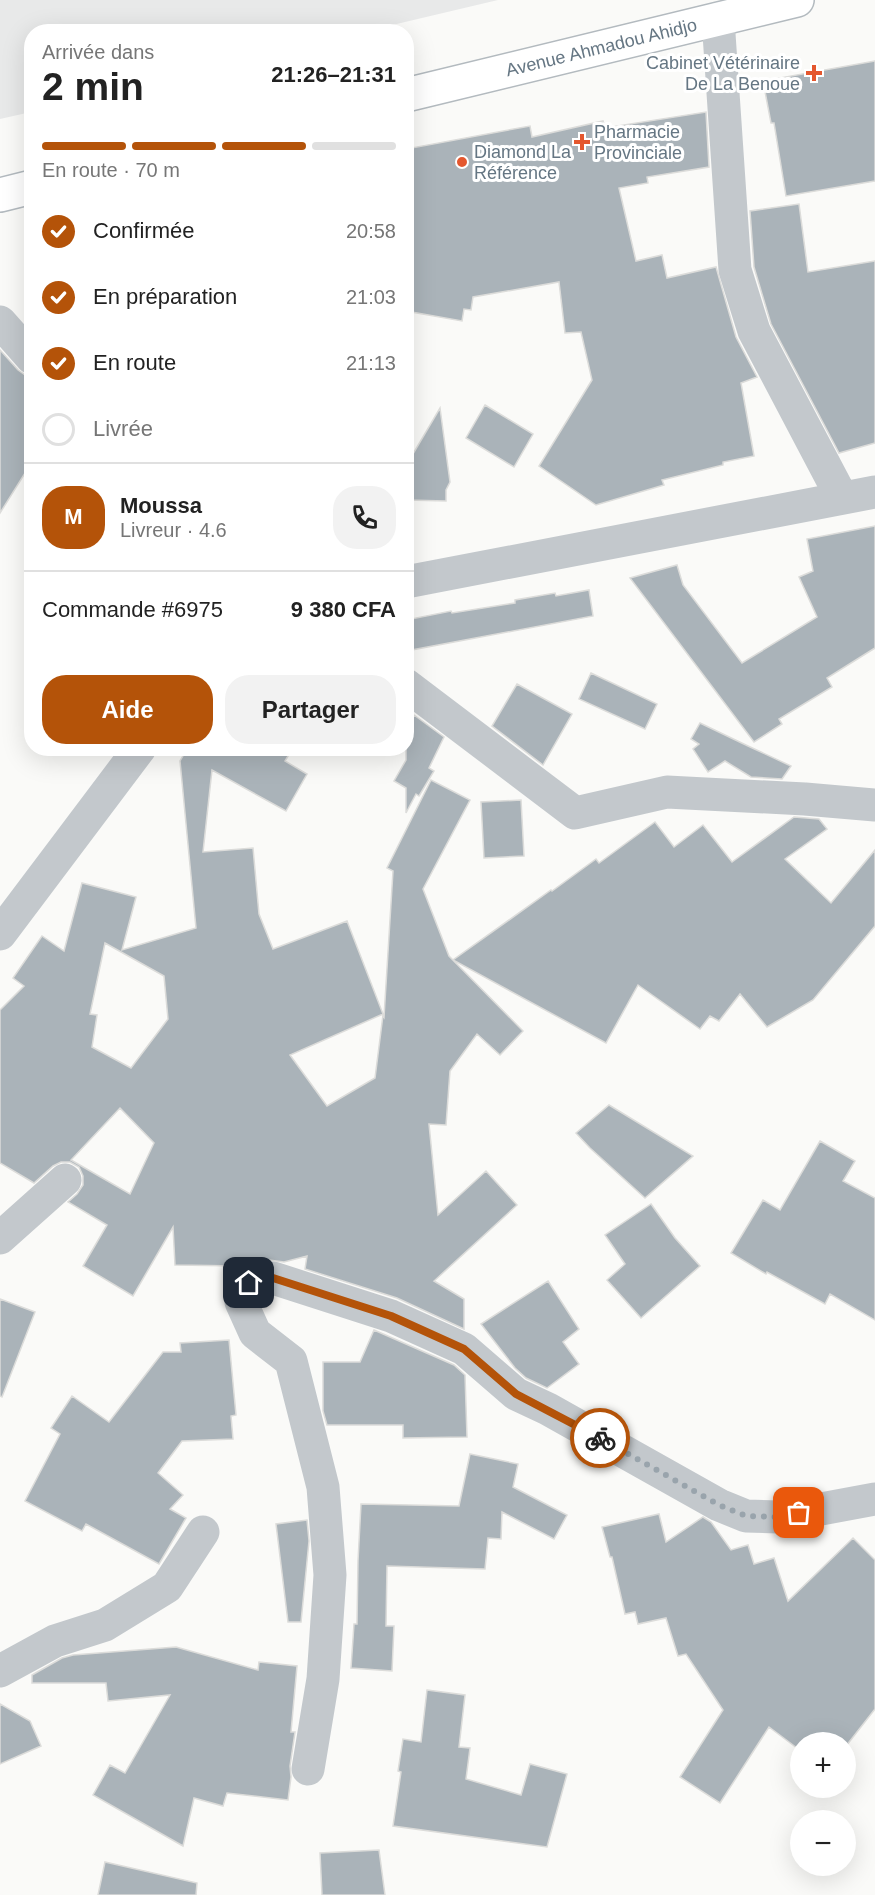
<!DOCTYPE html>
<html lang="fr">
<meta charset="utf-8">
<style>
:root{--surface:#fff;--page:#f2f2f2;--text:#222;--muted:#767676;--line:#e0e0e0;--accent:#b45309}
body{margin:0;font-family:Helvetica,sans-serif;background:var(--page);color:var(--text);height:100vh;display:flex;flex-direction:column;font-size:22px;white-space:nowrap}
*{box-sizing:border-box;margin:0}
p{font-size:20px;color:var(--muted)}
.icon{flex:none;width:33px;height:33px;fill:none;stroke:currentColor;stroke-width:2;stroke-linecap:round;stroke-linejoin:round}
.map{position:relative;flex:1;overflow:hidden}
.details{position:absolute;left:24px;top:24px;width:390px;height:732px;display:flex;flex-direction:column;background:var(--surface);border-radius:24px;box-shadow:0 6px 24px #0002}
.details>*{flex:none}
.controls{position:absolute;left:790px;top:1732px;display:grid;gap:12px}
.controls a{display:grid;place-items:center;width:66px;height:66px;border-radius:50%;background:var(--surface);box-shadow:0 6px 24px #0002;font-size:30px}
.pin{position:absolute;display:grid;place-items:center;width:51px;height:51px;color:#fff;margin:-26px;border-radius:12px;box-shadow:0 3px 9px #0006}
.courier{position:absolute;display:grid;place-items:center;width:60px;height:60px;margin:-30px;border:4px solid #b45309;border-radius:50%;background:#fff;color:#222;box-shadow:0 2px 8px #0007}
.summary em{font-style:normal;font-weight:600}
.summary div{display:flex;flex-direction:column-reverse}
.summary{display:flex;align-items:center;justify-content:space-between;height:102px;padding:0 18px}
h1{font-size:39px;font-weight:600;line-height:45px}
.bar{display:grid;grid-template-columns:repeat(4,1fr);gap:9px 6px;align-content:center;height:72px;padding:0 18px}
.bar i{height:8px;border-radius:4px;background:var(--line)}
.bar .selected{background:var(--accent)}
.bar p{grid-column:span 4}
.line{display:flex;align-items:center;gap:15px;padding:0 18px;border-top:2px solid var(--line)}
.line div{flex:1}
.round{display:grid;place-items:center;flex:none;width:63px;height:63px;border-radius:24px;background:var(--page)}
ol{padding:0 18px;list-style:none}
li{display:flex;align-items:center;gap:18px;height:66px}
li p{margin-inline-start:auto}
li .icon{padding:6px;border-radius:50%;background:var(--accent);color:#fff;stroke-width:4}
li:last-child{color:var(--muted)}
li i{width:33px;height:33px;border:3px solid var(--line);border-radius:50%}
.cta{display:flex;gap:12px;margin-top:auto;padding:12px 18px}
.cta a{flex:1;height:69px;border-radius:24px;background:var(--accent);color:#fff;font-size:24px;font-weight:600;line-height:69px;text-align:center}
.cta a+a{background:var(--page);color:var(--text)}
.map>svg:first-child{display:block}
.built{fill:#e8e9e9}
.building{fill:#aab3b9;stroke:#dcdcda;stroke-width:1.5;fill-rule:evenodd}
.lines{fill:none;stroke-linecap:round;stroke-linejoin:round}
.secondary-casing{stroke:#b3babf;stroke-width:36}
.street{stroke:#c3c8cc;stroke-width:33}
.secondary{stroke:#fff;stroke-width:33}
.done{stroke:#99a4ac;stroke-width:6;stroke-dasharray:0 10.8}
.route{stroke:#b45309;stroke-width:8}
.poi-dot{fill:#e4572e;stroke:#fff;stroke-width:2}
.labels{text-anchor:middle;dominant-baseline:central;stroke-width:6;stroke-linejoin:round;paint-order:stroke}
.street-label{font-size:18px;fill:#657683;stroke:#fff}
.poi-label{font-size:18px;fill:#657683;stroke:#fff;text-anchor:start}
</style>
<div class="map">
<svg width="875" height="1895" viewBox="0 0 875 1895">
<rect width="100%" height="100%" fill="#fafaf8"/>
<path class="built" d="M0 0H498L367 31 32 32 31 112 0 119Z"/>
<path class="building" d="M875 61V181L786 196 774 123H771L763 81Z
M706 112 709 167 647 177 648 183 619 188 636 261 662 255 667 278 716 267 736 337 757 377 741 383 754 456 723 462V465L662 480 664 485 596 505 539 466 592 380 581 332 565 333 559 282 473 297 471 310 464 309 462 321 406 311V149L530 126 532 137 603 121 605 128Z
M799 204 808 272 875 261V443L839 453 771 324 754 267 750 211Z
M0 350 18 370 32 380V462L0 513Z
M485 405 533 434 514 467 466 438Z
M440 408 450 482 446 490V501L407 500V464Z
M875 526V648L827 678 832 687 779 719 782 724 754 742 630 578 677 565 683 585 742 663 817 617 799 577 813 571 807 539Z
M589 590 593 616 406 651V620L451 611 452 613 515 603V600L555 593 556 596Z
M591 673 657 704 645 729 579 699Z
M517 684 572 714 543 765 492 726Z
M414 715 444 737 429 768 434 771 419 796 416 794 406 813V788L394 781 406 760V730Z
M700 723 748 746 791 766 782 779 751 777 725 761 708 772 693 749 699 744 691 739Z
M173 748H293L285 761 307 774 286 811 212 770 203 852 253 848 259 914 273 949 347 921 383 1014 290 1055 327 1106 375 1078 383 1015 384 1017 393 871 387 868 431 780 470 800 423 889 449 956 523 1031 500 1055 477 1034 450 1071 446 1125 429 1124 438 1215 486 1171 517 1205 434 1281 464 1299V1329L397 1298 305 1269 307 1256 284 1262 269 1260 241 1266 175 1265 173 1227 133 1296 83 1266 107 1225 68 1202 77 1194 83 1185V1176L79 1167 70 1162H61L53 1166 34 1183 0 1163V1010L24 986 13 978 42 936 64 951 82 883 136 897 122 950 196 928 180 761 184 754ZM105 943 164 976 168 1019 131 1068 92 1047 97 1015 90 1014ZM120 1108 154 1143 130 1194 71 1160Z
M521 800 524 856 484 858 481 802Z
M794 817 819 819 827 829 785 859 831 903 875 850V926L813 1000 767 1027 740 994 719 1021 710 1016 700 1029 638 985 606 1043 453 960 551 890 552 891 596 859 599 863 655 822 674 847 703 825 732 862Z
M609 1105 693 1156 645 1198 590 1148 576 1133Z
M820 1141 855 1161 843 1181 875 1198V1320L830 1294 825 1304 767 1272 766 1274 731 1253 763 1200 780 1210Z
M651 1204 675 1238 700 1266 641 1318 607 1280 625 1264 605 1235Z
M548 1281 579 1329 563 1342 579 1364 547 1388 526 1378 515 1368 481 1324Z
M0 1299 35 1312 2 1397 0 1396Z
M374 1330 454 1365 465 1375 467 1437 403 1438V1425H327L323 1411V1362H360Z
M229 1340 236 1415 231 1416 233 1439 182 1441 158 1473 183 1495 170 1509 186 1518 159 1564 86 1524 82 1531 25 1501 60 1434 51 1428 72 1396 109 1422 163 1352H181L180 1343Z
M470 1454 518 1464 513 1487 567 1515 554 1539 502 1512 501 1539 488 1538 485 1569 387 1566 386 1626H394L392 1671 351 1668 354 1624H357L358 1561 361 1504 459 1506Z
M659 1514 666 1542 703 1517 711 1522 731 1550 748 1545 754 1564 774 1558 788 1601 853 1538 875 1560V1709L846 1746V1743H801V1751L769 1727 720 1803 680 1777 723 1710 686 1654 678 1656 666 1618 638 1624 635 1612 625 1614 612 1557H610L602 1527Z
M307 1520 309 1541 301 1622H288L276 1524Z
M176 1647 258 1670 259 1662 297 1666 291 1732H295L290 1766 291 1777 288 1800 227 1793 223 1806 194 1798 183 1846 93 1795 110 1765 125 1773 170 1695 108 1701 106 1683H32V1675L62 1658 73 1655Z
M427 1690 465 1695 459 1747 470 1748 466 1779 521 1795 530 1764 567 1774 547 1847 393 1826 401 1772 398 1771 403 1739 421 1742Z
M0 1704 30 1721 41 1746 0 1764Z
M379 1850 385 1895H322L320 1853Z
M105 1862 197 1883 196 1895H98Z"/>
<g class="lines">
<g class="secondary-casing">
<g id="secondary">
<path id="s1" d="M406 95 797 0"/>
<path d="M0 195 32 187"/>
</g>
</g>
<path class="street" d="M718 19 735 270 754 331 842 498
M0 322 32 358
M406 582 875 492
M406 685 575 813 667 792 805 799 875 805
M0 934 140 748
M0 1238 65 1180
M0 1671 55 1641 105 1625 167 1587 203 1532
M308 1769 323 1679 330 1575 323 1487 291 1361 255 1333 241 1302 249 1283 273 1278 391 1316 464 1349 516 1394 548 1409 719 1505 746 1516 778 1517 875 1499"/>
<use href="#secondary" class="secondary"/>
</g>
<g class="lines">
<path class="done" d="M600 1438 719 1505 746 1516 777 1517 799 1513"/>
<path class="route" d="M249 1283 273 1278 391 1316 464 1349 516 1394 600 1438"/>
</g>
<g class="poi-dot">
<path d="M811 64h6v6h6v6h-6v6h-6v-6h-6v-6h6z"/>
<path d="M579 133h6v6h6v6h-6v6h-6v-6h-6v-6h6z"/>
<circle cx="462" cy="162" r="6"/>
</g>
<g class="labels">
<g class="street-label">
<text stroke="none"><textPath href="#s1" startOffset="201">Avenue Ahmadou Ahidjo</textPath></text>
</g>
<g class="poi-label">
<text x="800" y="63" text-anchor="end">Cabinet Vétérinaire<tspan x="800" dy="21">De La Benoue</tspan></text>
<text x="594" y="132">Pharmacie<tspan x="594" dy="21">Provinciale</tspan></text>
<text x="474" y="152">Diamond La<tspan x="474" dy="21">Référence</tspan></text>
</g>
</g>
</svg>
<div class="controls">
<a>+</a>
<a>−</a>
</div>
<div class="pin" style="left:799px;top:1513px;background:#ea580c"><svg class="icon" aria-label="bag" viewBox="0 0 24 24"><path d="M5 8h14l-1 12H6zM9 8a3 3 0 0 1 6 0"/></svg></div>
<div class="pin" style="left:249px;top:1283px;background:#1f2937"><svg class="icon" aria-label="home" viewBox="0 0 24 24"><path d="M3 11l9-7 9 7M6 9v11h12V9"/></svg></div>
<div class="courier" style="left:600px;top:1438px"><svg class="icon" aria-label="bike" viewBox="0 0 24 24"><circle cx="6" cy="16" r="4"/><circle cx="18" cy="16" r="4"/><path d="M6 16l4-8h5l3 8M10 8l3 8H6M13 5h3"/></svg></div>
<section class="details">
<div class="summary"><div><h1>2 min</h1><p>Arrivée dans</p></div><em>21:26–21:31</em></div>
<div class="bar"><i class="selected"></i><i class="selected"></i><i class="selected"></i><i></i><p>En route · 70 m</p></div>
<ol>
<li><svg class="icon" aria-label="check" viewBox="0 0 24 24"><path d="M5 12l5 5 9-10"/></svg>Confirmée<p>20:58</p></li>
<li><svg class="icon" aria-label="check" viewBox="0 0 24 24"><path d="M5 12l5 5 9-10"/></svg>En préparation<p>21:03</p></li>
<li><svg class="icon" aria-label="check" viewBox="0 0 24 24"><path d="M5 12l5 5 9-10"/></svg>En route<p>21:13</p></li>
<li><i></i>Livrée</li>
</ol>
<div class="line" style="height:108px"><b class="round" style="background:var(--accent);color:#fff">M</b><div><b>Moussa</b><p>Livreur · 4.6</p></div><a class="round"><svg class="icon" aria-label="phone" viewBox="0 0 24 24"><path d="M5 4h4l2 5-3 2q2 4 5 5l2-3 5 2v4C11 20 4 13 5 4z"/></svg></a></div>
<div class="line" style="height:78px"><div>Commande #6975</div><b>9 380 CFA</b></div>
<div class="cta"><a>Aide</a><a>Partager</a></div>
</section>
</div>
